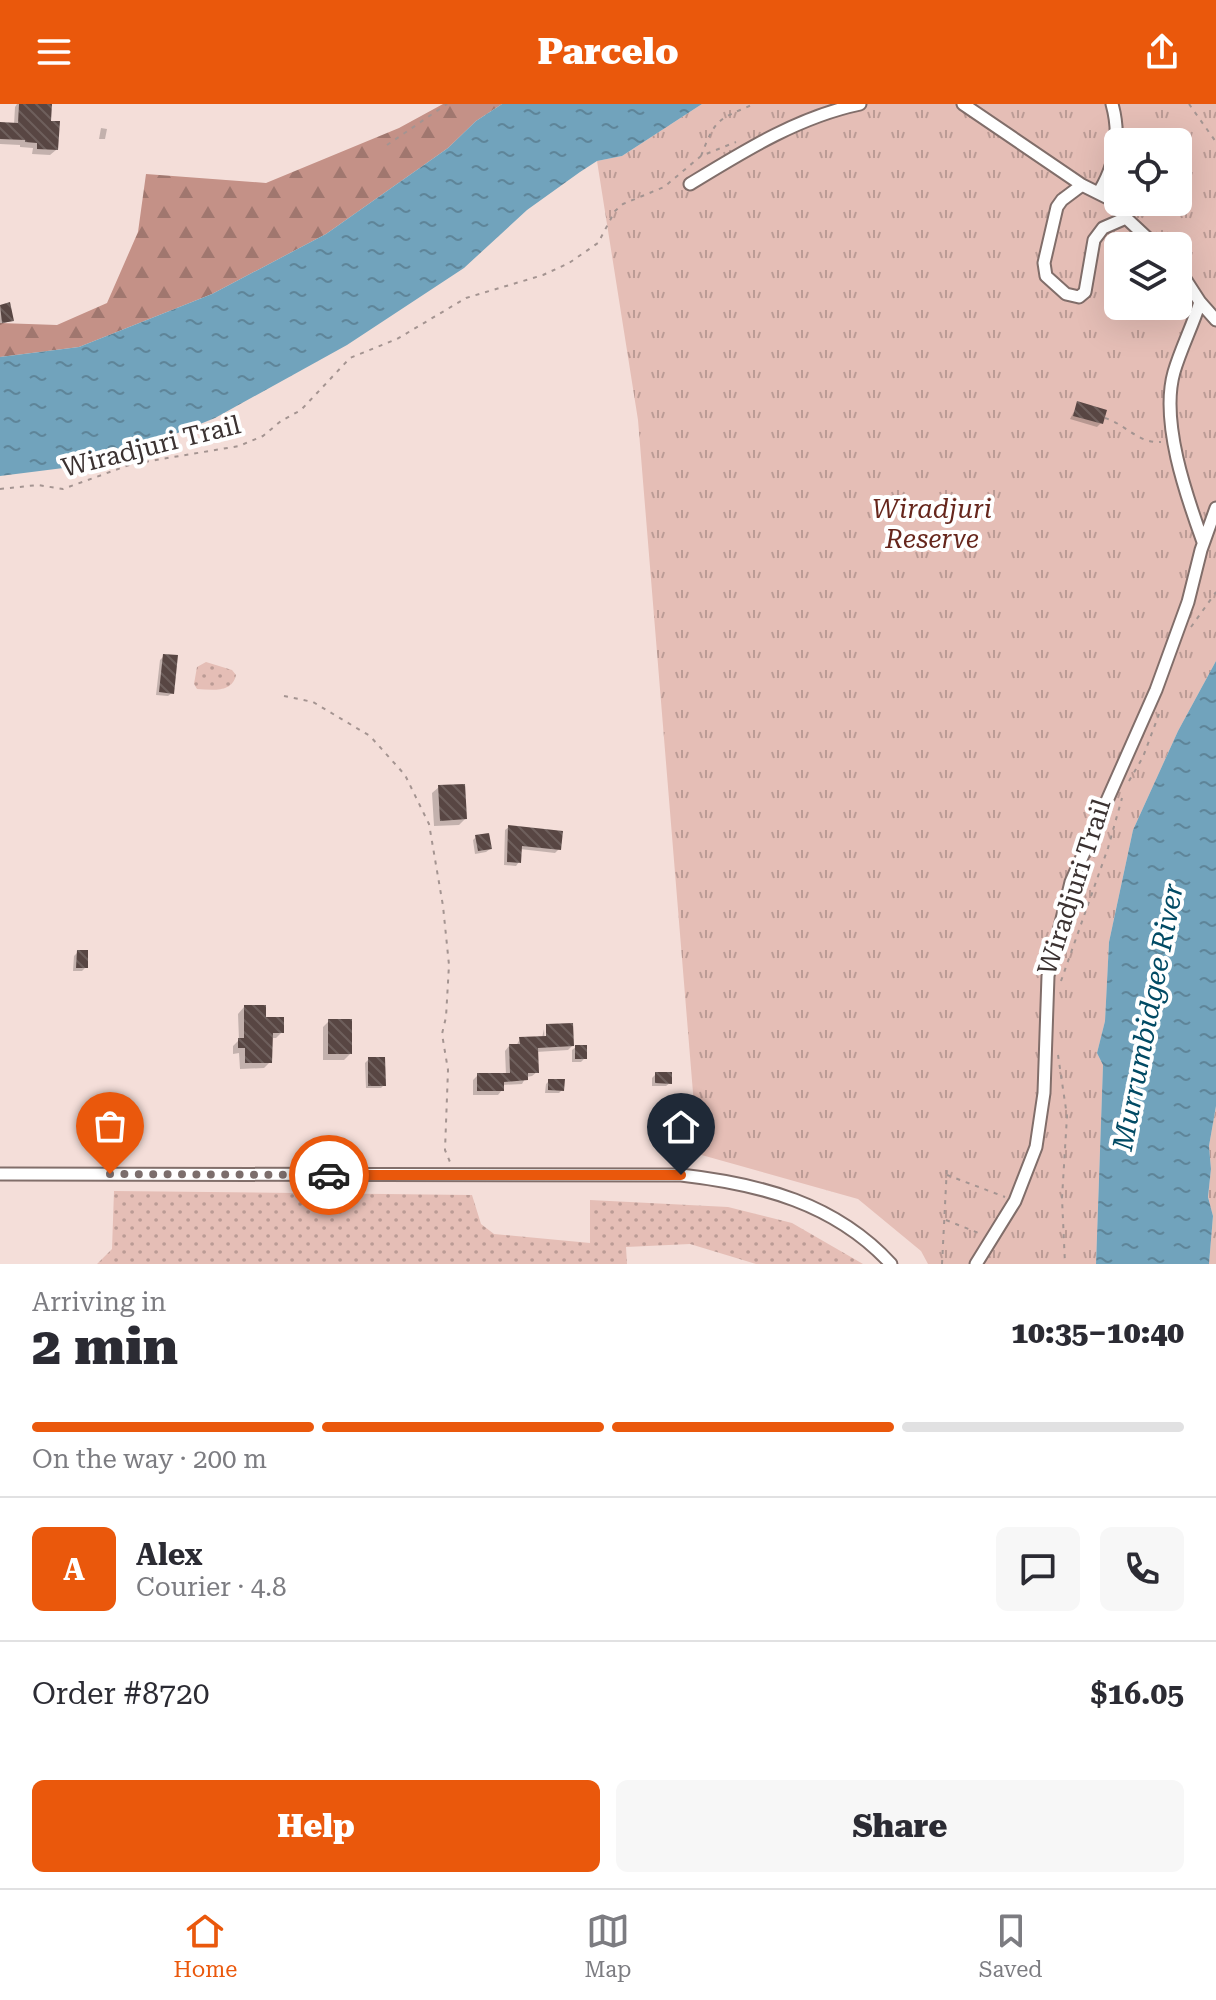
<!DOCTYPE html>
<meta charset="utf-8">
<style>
:root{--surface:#fff;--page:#f7f7f7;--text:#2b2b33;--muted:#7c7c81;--line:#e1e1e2;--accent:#ea580c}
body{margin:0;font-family:"Roboto Serif",serif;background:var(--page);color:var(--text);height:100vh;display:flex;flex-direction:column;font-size:30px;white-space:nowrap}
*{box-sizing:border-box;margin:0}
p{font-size:26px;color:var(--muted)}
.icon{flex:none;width:44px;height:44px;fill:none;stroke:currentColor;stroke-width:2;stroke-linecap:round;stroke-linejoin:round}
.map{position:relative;height:1160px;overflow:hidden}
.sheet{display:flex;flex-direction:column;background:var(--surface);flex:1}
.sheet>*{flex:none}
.fabs{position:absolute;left:1104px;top:24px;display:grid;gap:16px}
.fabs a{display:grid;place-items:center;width:88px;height:88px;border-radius:12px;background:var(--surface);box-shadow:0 8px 32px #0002;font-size:40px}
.pin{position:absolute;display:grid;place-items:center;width:68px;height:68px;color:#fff;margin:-82px -34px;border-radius:50% 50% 50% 0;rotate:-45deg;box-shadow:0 0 8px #0007}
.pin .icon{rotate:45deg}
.courier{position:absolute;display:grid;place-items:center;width:80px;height:80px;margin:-40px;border:6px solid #ea580c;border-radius:50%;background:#fff;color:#222;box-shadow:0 2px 10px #0007}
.summary em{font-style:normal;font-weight:800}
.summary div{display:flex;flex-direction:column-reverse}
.summary{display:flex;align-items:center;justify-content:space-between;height:136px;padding:0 32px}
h1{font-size:52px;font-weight:800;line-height:60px}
.bar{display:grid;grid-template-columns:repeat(4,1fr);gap:12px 8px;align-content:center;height:96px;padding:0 32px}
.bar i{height:10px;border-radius:6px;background:var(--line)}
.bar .selected{background:var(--accent)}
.bar p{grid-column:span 4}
.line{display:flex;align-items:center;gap:20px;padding:0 32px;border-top:2px solid var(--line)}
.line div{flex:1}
.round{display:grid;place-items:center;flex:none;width:84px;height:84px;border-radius:12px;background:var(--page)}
.action{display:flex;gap:16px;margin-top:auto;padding:16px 32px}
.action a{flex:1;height:92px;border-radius:12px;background:var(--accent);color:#fff;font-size:32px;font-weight:800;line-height:92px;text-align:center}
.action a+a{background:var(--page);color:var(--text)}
header{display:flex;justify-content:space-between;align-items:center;height:104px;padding:0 32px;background:var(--accent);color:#fff;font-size:36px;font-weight:800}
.menu{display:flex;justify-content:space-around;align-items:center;height:112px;border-top:2px solid var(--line);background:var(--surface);font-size:22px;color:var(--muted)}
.menu a{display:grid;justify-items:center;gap:4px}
.menu .selected{color:var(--accent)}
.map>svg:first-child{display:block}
.grass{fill:url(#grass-dots)}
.forest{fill:url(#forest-firs)}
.park{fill:url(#park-tufts);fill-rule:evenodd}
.water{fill:url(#water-ripples)}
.shadow{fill:#0003}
.building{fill:url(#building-back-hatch)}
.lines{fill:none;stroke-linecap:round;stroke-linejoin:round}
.street-casing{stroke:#816e6a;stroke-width:15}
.path{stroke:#a49491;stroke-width:2;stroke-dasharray:4 6;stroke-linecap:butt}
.street{stroke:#fff;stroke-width:11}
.done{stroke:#7c6e6c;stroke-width:8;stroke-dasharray:0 14.4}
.route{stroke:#ea580c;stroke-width:10}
.labels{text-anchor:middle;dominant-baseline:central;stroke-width:8;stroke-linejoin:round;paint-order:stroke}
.street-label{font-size:26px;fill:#3b3231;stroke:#fff}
.park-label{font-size:26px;font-style:italic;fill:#66261c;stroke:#fff}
.water-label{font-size:28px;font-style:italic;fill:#014a64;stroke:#fff}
</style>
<header><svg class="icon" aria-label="menu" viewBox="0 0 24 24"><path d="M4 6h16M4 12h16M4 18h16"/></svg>Parcelo<svg class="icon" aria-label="share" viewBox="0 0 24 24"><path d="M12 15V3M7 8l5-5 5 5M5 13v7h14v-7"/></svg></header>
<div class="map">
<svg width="1216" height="1160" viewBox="0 0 1216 1160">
<defs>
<pattern id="grass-dots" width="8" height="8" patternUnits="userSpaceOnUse" patternTransform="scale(2)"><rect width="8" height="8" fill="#e5beb6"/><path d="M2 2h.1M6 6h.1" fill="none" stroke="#bb9b95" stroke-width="1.8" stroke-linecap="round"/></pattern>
<pattern id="forest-firs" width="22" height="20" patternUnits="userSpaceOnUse" patternTransform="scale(2)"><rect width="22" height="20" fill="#c49187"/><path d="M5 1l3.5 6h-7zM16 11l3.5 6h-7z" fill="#a0776f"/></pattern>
<pattern id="park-tufts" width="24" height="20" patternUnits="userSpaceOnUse" patternTransform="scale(2)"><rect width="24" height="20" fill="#e5beb6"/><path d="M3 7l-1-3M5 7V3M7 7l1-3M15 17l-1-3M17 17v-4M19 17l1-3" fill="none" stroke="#bb9b95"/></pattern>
<pattern id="water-ripples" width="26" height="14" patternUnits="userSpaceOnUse" patternTransform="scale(2)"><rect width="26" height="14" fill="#71a3bc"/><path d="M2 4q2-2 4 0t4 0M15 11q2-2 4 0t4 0" fill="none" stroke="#5e8599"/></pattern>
<pattern id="building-back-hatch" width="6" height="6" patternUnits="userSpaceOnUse" patternTransform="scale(2)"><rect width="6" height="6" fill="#584643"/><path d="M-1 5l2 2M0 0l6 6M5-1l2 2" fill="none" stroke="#6e5f5c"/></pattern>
</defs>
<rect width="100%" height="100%" fill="#f4ded9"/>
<path class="grass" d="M206 558 232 566 236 571C232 589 213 586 197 585L194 580 197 563Z
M114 1087 472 1091 481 1120 494 1130 590 1139V1096L728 1103 792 1119 863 1160H756L690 1140 626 1143 627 1160H97L112 1145Z"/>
<path class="forest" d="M443 0H502L476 17 448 44 326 130 212 190 79 243 0 253V219L57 221 107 199 138 128 146 70 266 79 399 24Z"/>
<path class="park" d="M702 0H1216V557L1178 627 1133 726 1109 838 1105 917 1097 949 1103 961 1096 1160H928L921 1147 858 1095 698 1050 638 316 597 57 622 52ZM1118 38H1178V98H1118ZM1118 142H1178V202H1118Z
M1216 1002V1160H1209L1213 1112 1208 1093 1211 1065 1209 1042Z"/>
<path class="water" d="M502 0H702L622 52 597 57 580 68 527 106 464 164 347 241 215 314 103 359 0 372V253L79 243 212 190 326 130 448 44 476 17Z
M1216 557V1002L1209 1042 1211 1065 1208 1093 1213 1112 1209 1160H1096L1103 961 1097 949 1105 917 1109 838 1133 726 1178 627Z"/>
<path class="shadow" d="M17 0H50L49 18 56 46 50 51 32 50 33 44 20 43V41L0 40V20L14 21 15 3Z
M101 24 107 25 105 35H99Z
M9 201 12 216 0 221V203Z
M1078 300 1101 319 1097 323 1070 315Z
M164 552 172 589 168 592 156 591 160 556Z
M439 683 465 715 459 721 434 722 432 689Z
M509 723 559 745 555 749 520 745 519 758 516 762 504 761 505 726Z
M476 733 490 745 486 748 475 750 473 736Z
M78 848 86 863 82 867H73L74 852Z
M244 903 282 928 276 934H270V958L264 964 240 965 239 949 233 950V942L239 936 238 910Z
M329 917 350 950 344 956H323V923Z
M547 922 572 942 568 946 536 948 537 968 532 972 526 973 522 980 502 981V986L498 991H473V976L478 971H506L505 947 509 942H516L520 935 542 934 544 925 545 942Z
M576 943 585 954 581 958H572V946Z
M369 955 384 981 381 984H366L365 959Z
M656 970 670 979 666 982H652V974Z
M549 977 562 986 559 989H545L546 980Z
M670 1012 694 1031 688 1037H680L676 1042H666L664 1018Z"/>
<path class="building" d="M19 0H52L51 17H60L58 46 37 45V39L25 38V36L0 35V18L18 19Z
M10 198 14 217 2 219 0 201Z
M1077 297 1107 306 1103 320 1073 312Z
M163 550 178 551 174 590 159 588Z
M465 680 467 715 440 717 438 681Z
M508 721 563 727 561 746 522 742 521 759 507 758Z
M489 729 492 745 478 747 475 731Z
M77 846H88V864H76Z
M244 901H266V913H284V929H273L272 959H245V944H238V934H244Z
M328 915H352V950H328Z
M573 919 574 942 538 944 539 969H528V976L504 978V987H477V969H510L509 940H520L519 933 546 932V920Z
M575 941H587V955H575Z
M368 953H385L386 982H368Z
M655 968H672V980L655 979Z
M548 975H565L564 987 548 986Z
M694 1008 696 1032H684V1036L671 1037 669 1010Z"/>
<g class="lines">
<g class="street-casing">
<path id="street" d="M963 0 1082 81 1114 97 1126 114 1156 142
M690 80C744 47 798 13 860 0
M1082 81 1062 96 1057 103 1044 159 1046 172 1066 190 1079 193 1085 188 1094 136 1103 124 1126 114
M1099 88C1116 60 1121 32 1112 0
M1178 164 1200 198 1216 216
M1200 198C1193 221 1181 244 1174 268 1160 317 1186 391 1203 438
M0 1070 681 1071C760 1080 835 1099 891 1160
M976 1160 1015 1097 1036 1043 1044 989 1048 872 1071 778 1156 586 1188 498 1201 446 1216 404"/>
</g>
<path class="path" d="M1189 0 1216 38
M387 41 447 0
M701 52C716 13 718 16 754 0
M1133 102 1142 112
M1105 314C1125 320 1139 340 1161 338
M0 385 38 381 63 385 132 360 239 342 263 332 281 317 301 306 350 254 397 235 466 194 543 171 569 159 598 139 615 107 623 100 664 83 701 52 736 38
M1191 523 1216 488
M284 592 313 598 370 632 405 671 429 720 443 802 449 861 446 913 442 930 448 966 445 1046 450 1058
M1129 677 1143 653 1159 610
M1061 877 1108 744 1122 694
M1058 951 1067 1012 1062 1094 1065 1160
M947 1071 1005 1093
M946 1116 981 1130
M942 1160 947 1062"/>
<use href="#street" class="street"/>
</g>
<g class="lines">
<path class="done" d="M110 1070 329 1071"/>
<path class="route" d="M329 1071H681"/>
</g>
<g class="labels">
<g class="street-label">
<text transform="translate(151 342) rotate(-14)">Wiradjuri Trail</text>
<text transform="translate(1074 783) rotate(-72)">Wiradjuri Trail</text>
</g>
<g class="park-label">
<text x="932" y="405">Wiradjuri<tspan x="932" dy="30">Reserve</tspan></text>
</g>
<g class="water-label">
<text transform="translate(1148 913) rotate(-79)">Murrumbidgee River</text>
</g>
</g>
</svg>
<div class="fabs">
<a><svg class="icon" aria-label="locate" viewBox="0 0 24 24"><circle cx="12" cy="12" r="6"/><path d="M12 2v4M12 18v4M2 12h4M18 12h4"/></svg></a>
<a><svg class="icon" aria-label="layers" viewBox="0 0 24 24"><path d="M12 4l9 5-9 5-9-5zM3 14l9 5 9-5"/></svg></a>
</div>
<div class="pin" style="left:110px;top:1070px;background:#ea580c"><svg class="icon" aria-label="bag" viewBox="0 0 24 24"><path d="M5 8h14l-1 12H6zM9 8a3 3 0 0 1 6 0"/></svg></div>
<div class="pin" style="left:681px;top:1071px;background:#1f2937"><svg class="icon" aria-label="home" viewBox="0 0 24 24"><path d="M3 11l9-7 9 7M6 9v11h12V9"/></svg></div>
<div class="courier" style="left:329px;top:1071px"><svg class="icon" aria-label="car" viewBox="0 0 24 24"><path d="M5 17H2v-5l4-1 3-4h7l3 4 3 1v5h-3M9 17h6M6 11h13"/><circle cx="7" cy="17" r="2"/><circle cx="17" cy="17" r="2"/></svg></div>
</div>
<section class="sheet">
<div class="summary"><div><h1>2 min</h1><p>Arriving in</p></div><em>10:35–10:40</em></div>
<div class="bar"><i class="selected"></i><i class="selected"></i><i class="selected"></i><i></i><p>On the way · 200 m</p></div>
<div class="line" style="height:144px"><b class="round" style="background:var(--accent);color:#fff">A</b><div><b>Alex</b><p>Courier · 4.8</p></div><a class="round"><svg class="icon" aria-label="chat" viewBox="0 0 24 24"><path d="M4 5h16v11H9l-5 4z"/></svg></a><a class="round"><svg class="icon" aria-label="phone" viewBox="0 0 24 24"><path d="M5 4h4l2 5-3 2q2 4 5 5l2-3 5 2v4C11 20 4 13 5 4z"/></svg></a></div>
<div class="line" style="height:104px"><div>Order #8720</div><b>$16.05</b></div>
<div class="action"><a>Help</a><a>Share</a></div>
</section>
<nav class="menu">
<a class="selected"><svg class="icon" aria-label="home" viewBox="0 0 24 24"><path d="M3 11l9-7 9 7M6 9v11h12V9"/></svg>Home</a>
<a><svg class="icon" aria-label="map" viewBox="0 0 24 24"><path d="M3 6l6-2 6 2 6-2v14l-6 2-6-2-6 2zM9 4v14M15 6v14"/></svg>Map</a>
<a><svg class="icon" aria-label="saved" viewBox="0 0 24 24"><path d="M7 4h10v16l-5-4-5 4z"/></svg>Saved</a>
</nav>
